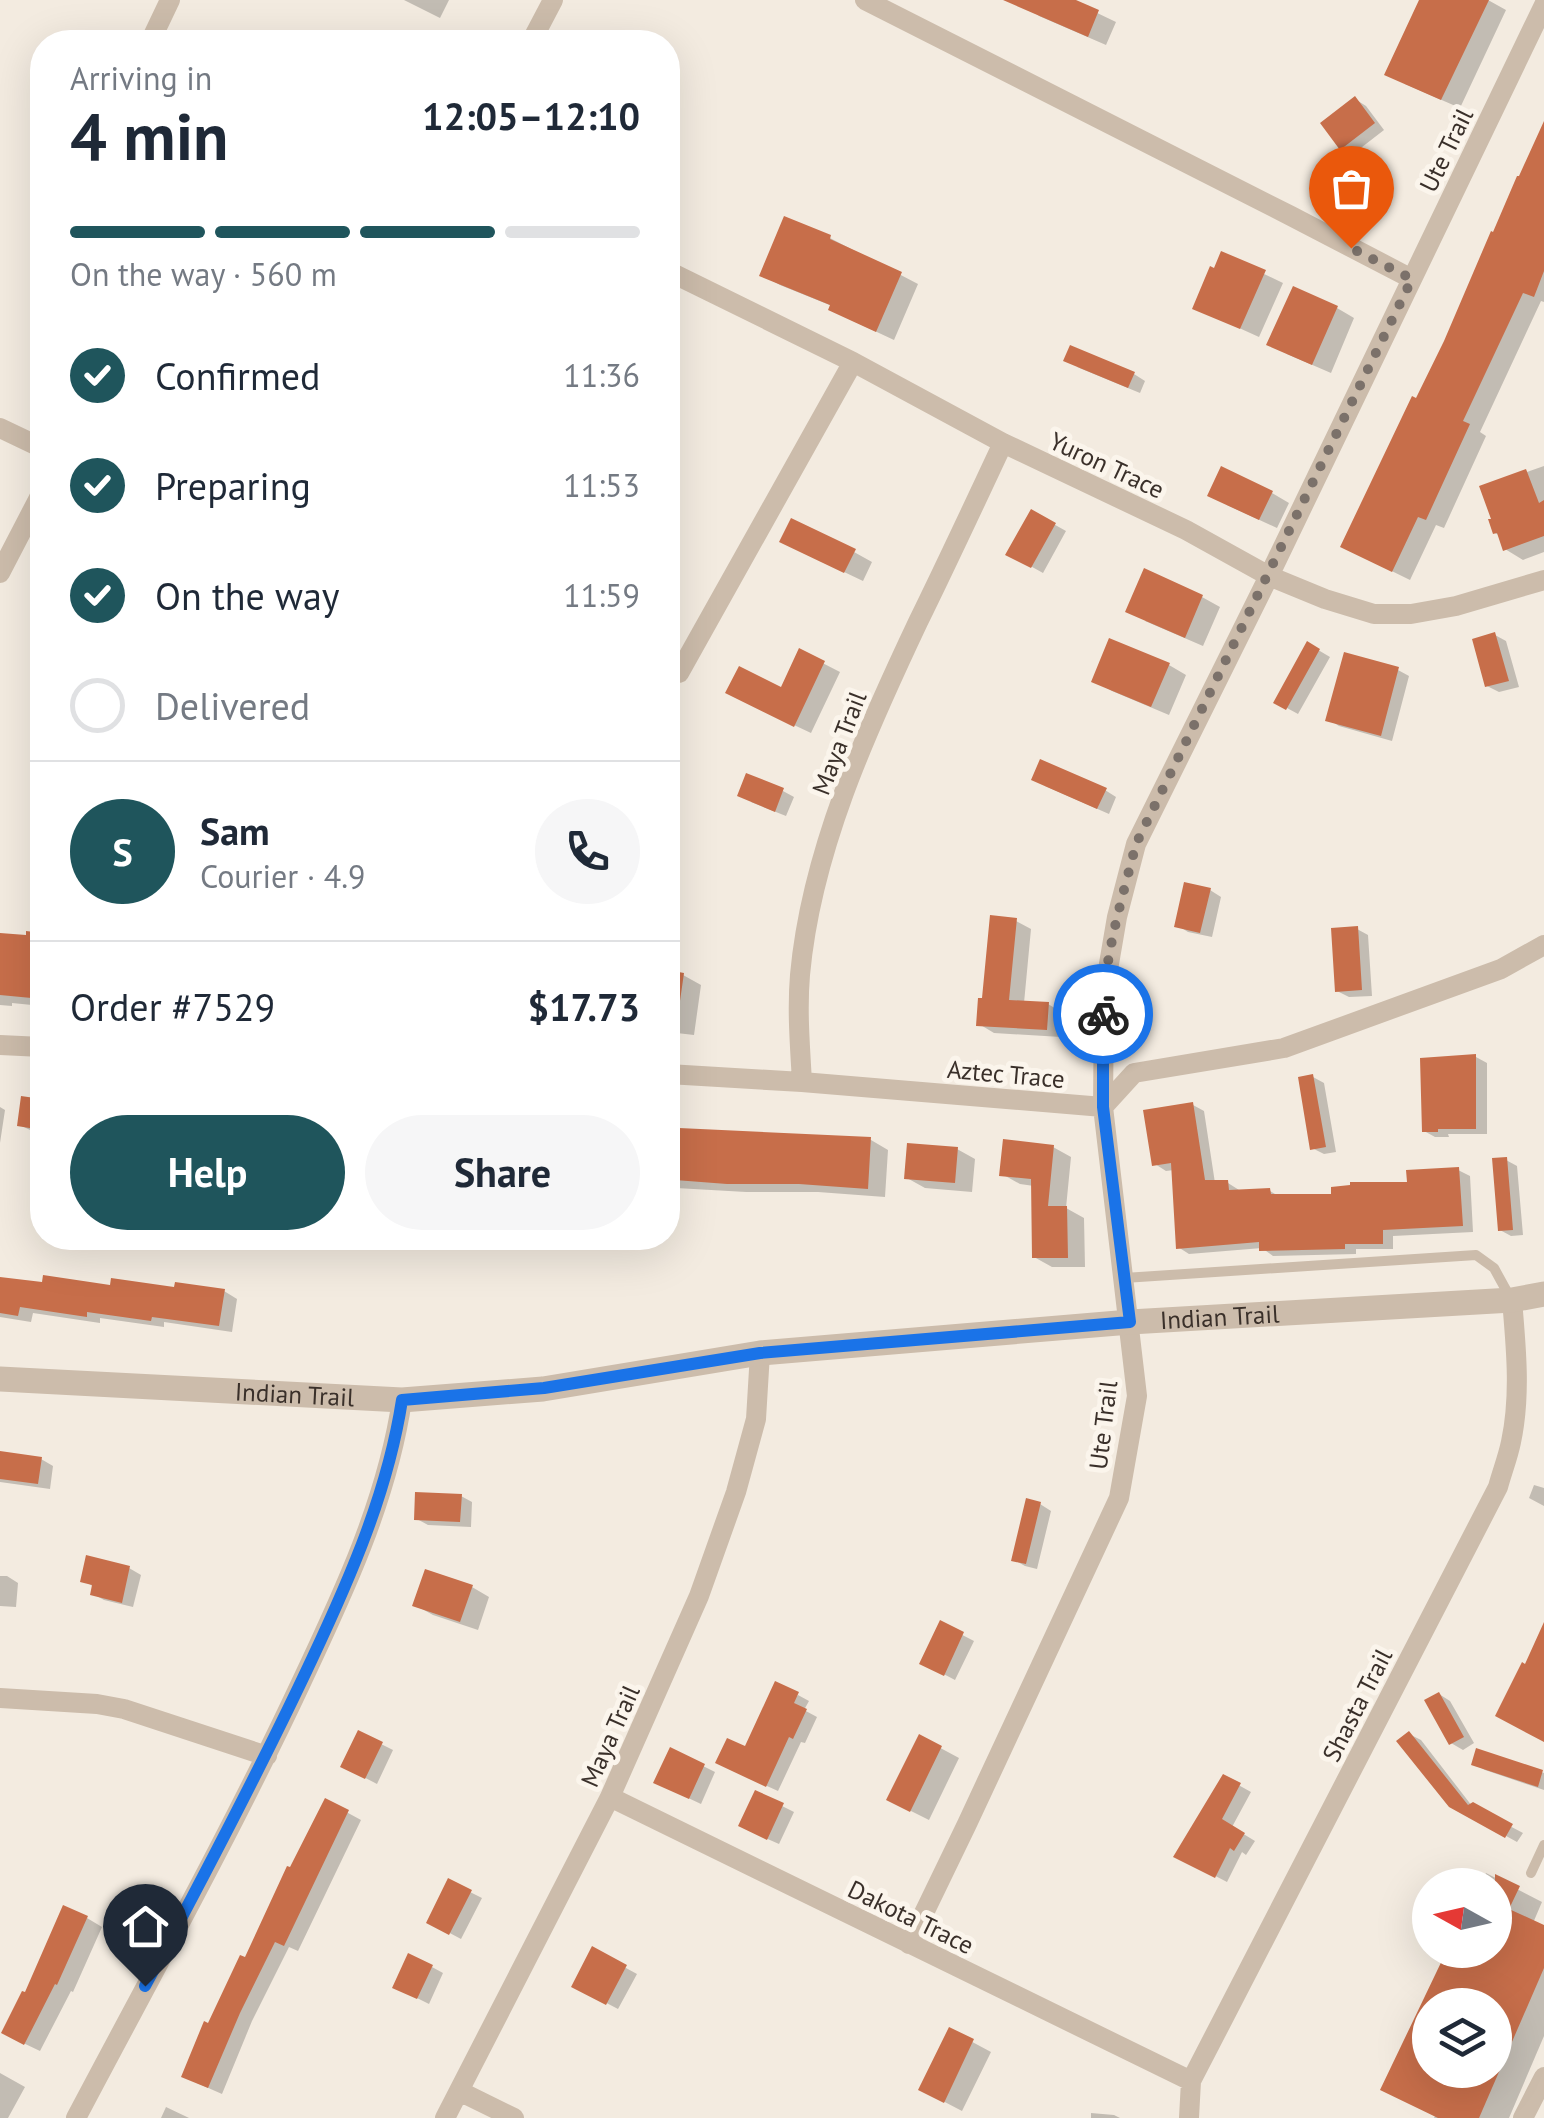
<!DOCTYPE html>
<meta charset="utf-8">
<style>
:root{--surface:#fff;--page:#f6f6f7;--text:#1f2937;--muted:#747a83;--line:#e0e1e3;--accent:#1f555c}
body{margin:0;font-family:"PT Sans",sans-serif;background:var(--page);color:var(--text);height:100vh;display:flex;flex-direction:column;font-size:38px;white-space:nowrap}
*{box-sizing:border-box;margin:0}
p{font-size:32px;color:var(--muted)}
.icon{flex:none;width:55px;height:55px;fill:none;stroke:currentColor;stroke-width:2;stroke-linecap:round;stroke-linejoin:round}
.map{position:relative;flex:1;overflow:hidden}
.panel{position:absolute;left:30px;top:30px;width:650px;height:1220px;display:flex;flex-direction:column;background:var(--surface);border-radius:40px;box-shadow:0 10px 40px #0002}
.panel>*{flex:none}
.needle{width:65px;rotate:278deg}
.buttons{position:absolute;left:1412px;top:1868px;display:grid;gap:20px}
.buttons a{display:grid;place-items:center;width:100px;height:100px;border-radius:50%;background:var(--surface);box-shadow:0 10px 40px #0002;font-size:50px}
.pin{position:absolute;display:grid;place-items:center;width:85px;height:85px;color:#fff;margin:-102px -42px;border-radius:50% 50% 50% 0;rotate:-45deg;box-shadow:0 0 10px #0007}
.pin .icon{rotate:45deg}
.courier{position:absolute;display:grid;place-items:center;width:100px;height:100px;margin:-50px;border:8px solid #1a73e8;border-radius:50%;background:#fff;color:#222;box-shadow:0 2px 12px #0007}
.headline em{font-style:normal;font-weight:700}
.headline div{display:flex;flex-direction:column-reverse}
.headline{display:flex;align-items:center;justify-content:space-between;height:170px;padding:0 40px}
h1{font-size:65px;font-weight:700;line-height:75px}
.bar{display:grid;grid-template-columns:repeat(4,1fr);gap:15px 10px;align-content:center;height:120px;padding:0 40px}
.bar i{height:12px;border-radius:8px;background:var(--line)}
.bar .on{background:var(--accent)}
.bar p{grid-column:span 4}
.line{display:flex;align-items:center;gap:25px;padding:0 40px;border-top:2px solid var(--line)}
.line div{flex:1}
.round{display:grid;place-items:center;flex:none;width:105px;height:105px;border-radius:52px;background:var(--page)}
ol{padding:0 40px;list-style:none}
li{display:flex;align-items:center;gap:30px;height:110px}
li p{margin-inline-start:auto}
li .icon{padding:10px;border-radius:50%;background:var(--accent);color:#fff;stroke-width:4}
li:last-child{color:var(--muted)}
li i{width:55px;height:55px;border:5px solid var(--line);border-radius:50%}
.action{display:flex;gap:20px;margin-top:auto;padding:20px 40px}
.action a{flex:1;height:115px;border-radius:60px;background:var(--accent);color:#fff;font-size:40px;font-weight:700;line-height:115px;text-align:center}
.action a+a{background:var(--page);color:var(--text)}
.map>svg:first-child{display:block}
.shadow{fill:#0003;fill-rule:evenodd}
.building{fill:#c76e4a;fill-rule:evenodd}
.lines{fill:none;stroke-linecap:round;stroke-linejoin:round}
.service{stroke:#ccbcab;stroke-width:10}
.minor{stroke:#ccbcab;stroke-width:20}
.tertiary{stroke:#ccbcab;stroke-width:25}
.done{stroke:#7b716a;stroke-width:10;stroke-dasharray:0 18}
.route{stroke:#1a73e8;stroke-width:12}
.labels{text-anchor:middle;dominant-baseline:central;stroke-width:10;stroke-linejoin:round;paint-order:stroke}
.street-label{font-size:25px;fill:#3a302a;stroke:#fbf5ec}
</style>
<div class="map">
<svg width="1544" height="2118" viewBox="0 0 1544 2118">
<rect width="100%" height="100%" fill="#f3ebe0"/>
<path class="shadow" d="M404 0H449L440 18Z
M1024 0H1070L1116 22 1106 45 1039 16Z
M1422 0H1488L1506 10 1460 108 1405 84Z
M1355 99 1366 106 1384 130 1353 154 1341 148Z
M1544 127V302L1541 301 1480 432 1486 436 1444 528 1436 525 1410 580 1361 556 1417 401Z
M830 238 918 284 894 340 849 319 832 306 780 285 762 275Z
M1222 254 1283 283 1259 337 1195 308Z
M1337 308 1354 318 1331 373 1287 354Z
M1077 367 1134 374 1145 381 1140 393Z
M1544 466V552L1523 560 1505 549 1501 536 1495 533 1494 520 1482 488Z
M1272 493 1289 503 1277 528 1227 505Z
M668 496 680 503 668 531Z
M1032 512 1066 531 1043 573 1009 554Z
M800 551 854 552 872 562 863 581Z
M1202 597 1220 607 1203 646 1145 621Z
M1495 635 1506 641 1519 687 1499 692 1487 686Z
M1308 644 1330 657 1298 714 1276 702Z
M801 652 840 672 811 733 743 701 782 691Z
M1169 665 1186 675 1169 715 1112 691 1094 681Z
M1398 670 1409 676 1392 741 1339 726 1328 719Z
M1045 786 1105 790 1116 797 1109 814Z
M783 791 794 797 786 816 751 802Z
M1210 890 1221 897 1212 937 1188 932 1177 925Z
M1016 921 1031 929 1024 1003 1048 1004 1063 1013 1061 1037 994 1033 979 1024 984 1001Z
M1357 929 1368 935 1372 996 1349 997 1337 991Z
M28 934 42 935V1006L12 1003V1006L0 1005V935L28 938Z
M668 973 683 975 701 985 694 1035 668 1032Z
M1476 1057 1487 1063V1134H1448L1449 1137H1435L1424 1131Z
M1313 1077 1324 1083 1336 1152 1324 1154 1312 1148Z
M23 1099 42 1102V1136L20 1125Z
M1193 1105 1204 1111 1215 1183H1228L1239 1190 1270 1191 1280 1197H1333L1409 1184 1458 1170 1470 1176 1473 1232 1393 1236V1249H1356V1254L1273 1256 1262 1248 1189 1254 1178 1247 1174 1170 1166 1171 1155 1164Z
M0 1107 5 1110 0 1143Z
M668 1129 871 1140 888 1150 885 1197 818 1192H746L676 1188V1190L668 1189Z
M1053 1147 1071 1157 1066 1208 1084 1218 1085 1267H1052L1034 1257V1186L1020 1184 1002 1174Z
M957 1149 975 1159 972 1192 925 1188 907 1178Z
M1506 1160 1517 1166 1523 1235 1511 1236 1500 1230Z
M0 1280 112 1288 224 1291 237 1299 232 1332 164 1322V1327L100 1318V1323L33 1313 31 1322 0 1317Z
M0 1454 41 1459 53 1466 50 1489 0 1482Z
M1534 1485 1544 1488V1506L1529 1498Z
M461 1496 472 1502 471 1527 428 1525 417 1519Z
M1040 1504 1051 1511 1037 1569 1025 1566 1014 1560Z
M129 1568 141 1575 133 1607 104 1600 93 1594 94 1587 83 1580Z
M0 1576H7L18 1583 16 1607 0 1606Z
M472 1587 489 1597 478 1630 433 1615 415 1605Z
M941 1624 974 1641 955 1680 934 1669Z
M1439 1694 1450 1701 1474 1743 1463 1750 1451 1743Z
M798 1695 809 1701 804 1710 817 1717 805 1743 801 1742 778 1791 729 1769Z
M359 1733 393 1750 377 1784 354 1772Z
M1409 1734 1421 1740 1472 1806 1523 1833 1517 1842 1450 1805Z
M920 1737 959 1758 929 1820 907 1809Z
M671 1750 715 1772 701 1804 667 1788Z
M1478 1751 1544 1773V1790L1485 1770 1474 1764Z
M1224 1777 1251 1792 1232 1827 1255 1841 1246 1855 1242 1852 1227 1882 1177 1856Z
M756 1793 794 1812 779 1844 752 1832Z
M326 1801 361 1820 298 1951 289 1947 252 2021 222 2094 197 2083 209 2026 247 1961Z
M1486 1873 1542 1902 1533 1923 1544 1927V2036L1509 2118H1434L1435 2116 1383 2089 1449 1950H1495V1885H1480ZM1430 2005H1495V2070H1430Z
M470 1892 482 1898 461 1939 429 1922Z
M87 1918 102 1927 73 1992 71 1991 40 2051 19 2041 26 1996Z
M593 1950 637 1974 618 2009 574 1986Z
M432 1967 443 1973 429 2004 407 1993Z
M950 2030 991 2052 962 2111 939 2099Z
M0 2073 25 2087 8 2118H0Z
M166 2107 187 2117 189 2118H161Z
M1091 2113 1114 2115 1120 2118H1091Z"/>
<path class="building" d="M1003 0H1076L1099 10 1088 37Z
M1419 0H1489L1441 100 1384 75Z
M1355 96 1375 123 1340 150 1320 123Z
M1544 121V271L1534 297 1523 293 1463 421 1470 424 1426 520 1418 517 1392 572 1340 547 1412 396 1416 398 1444 341 1491 231 1493 232 1517 176H1519Z
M784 216 831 235 830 239 902 272 876 332 828 310 830 305 759 276Z
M1221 251 1266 270 1240 329 1192 309 1210 266 1214 268Z
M1293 286 1338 306 1312 365 1266 345Z
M1070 345 1135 372 1128 388 1063 361Z
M1221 466 1273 491 1259 520 1207 496Z
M1526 469 1539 503 1544 500V536L1503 551 1497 533 1493 534 1488 519H1491L1479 486Z
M1031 509 1056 523 1031 568 1005 555Z
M791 518 856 549 844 573 779 542Z
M1144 568 1203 595 1185 638 1125 612Z
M1495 632 1509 681 1485 687 1472 639Z
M1109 638 1170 663 1151 707 1091 682Z
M1307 641 1320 649 1286 710 1273 703Z
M799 648 825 661 794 727 725 693 739 666 781 687Z
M1344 652 1399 667 1381 736 1325 721Z
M1040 759 1107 788 1097 809 1031 780Z
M746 773 784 788 775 812 737 796Z
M1184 882 1211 888 1200 933 1174 927Z
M990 915 1017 918 1009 1000 1049 1002 1047 1030 976 1026 978 998H982Z
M1358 926 1362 990 1335 992 1331 928Z
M26 931 42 933V999L0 995V933L26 935Z
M668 970 684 973 677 1022 668 1021Z
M1476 1054V1129H1438V1132H1422L1420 1058Z
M1313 1074 1326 1147 1310 1150 1298 1077Z
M21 1096 42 1099V1130L17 1126Z
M1193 1102 1205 1180H1228L1229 1190 1270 1188 1271 1194H1331V1187L1350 1185V1182H1407L1406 1170 1459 1167 1463 1226 1383 1230V1244H1345V1249L1259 1251V1242L1176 1249 1171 1163 1152 1166 1143 1110Z
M679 1128 871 1137 868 1189 799 1184H727L675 1180Z
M1003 1139 1054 1145 1048 1206H1067L1068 1258H1032L1031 1179 999 1176Z
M907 1143 958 1147 955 1183 904 1179Z
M1507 1157 1513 1230 1498 1231 1492 1158Z
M43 1275 110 1285 111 1278 174 1287 175 1282 225 1289 219 1326 152 1317 151 1321 87 1312V1317L20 1307 18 1316 0 1313V1277L42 1282Z
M0 1451 42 1457 38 1484 0 1479Z
M415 1492 462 1494 460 1522 414 1520Z
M1026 1498 1041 1502 1026 1564 1011 1561Z
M86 1555 130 1566 122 1603 90 1595 92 1585 80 1582Z
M425 1569 473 1585 460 1622 412 1606Z
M940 1620 964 1632 944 1676 919 1664Z
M1544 1622V1742L1495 1716 1522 1662 1525 1664Z
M775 1681 799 1692 794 1703 807 1709 793 1739 789 1737 766 1787 715 1763 727 1738 745 1746Z
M1439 1692 1464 1737 1449 1745 1424 1700Z
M358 1730 383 1742 365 1779 340 1767Z
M1409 1731 1468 1805 1473 1802 1513 1824 1505 1838 1449 1807 1396 1741Z
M919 1734 942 1746 910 1812 886 1800Z
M670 1747 705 1764 689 1799 653 1783Z
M1476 1748 1543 1770 1538 1787 1471 1765Z
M1223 1774 1241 1783 1222 1819 1245 1833 1234 1851 1230 1848 1215 1878 1173 1857Z
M755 1790 784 1803 767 1840 738 1826Z
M325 1798 349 1810 284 1946 275 1942 240 2013 208 2088 181 2077 204 2021 208 2023 240 1955 245 1957 287 1866 290 1867Z
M1495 1874 1520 1886 1509 1909 1544 1925V1968L1479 2118H1438L1380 2090 1447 1950H1495ZM1430 2005H1495V2070H1430Z
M448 1878 472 1890 449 1935 426 1923Z
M63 1905 88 1916 57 1985 55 1984 24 2045 1 2033 22 1991 25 1992Z
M592 1946 627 1965 606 2005 571 1987Z
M408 1953 433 1965 417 1999 392 1988Z
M949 2027 974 2039 944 2103 918 2090Z"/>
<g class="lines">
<path class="service" d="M1124 1278 1476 1255 1494 1268 1511 1299
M1531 1873 1544 1845"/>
<path class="minor" d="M865 0 1291 216 1412 279
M150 42 170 0
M531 42 553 0
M668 271 853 362 1003 443 1186 530 1269 576 1325 599 1374 614H1411L1456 606 1544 580
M0 428 42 448
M0 573 42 492
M679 673 853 362
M0 1045 42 1047
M668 1074 802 1082 1103 1107 1134 1073 1284 1048 1501 969 1544 945
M802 1082C800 1046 797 1011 800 975 811 852 866 732 918 622 947 563 975 503 1003 443
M0 1698 97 1704 124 1709 267 1756
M610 1797 1191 2081
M909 1944 967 1824 1119 1498 1137 1396 1103 1107 1104 993 1117 917 1136 844 1269 576 1544 5
M459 2091 514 2118
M76 2118C152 1974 231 1832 300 1685 343 1594 387 1501 402 1400
M445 2118 610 1797 699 1596 736 1492 756 1419 760 1353
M1189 2118 1191 2081 1498 1487C1502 1472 1508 1457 1511 1442 1521 1395 1516 1347 1512 1300
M1523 2118 1544 2077"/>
<path class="tertiary" id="s1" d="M0 1379 402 1400 543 1389 760 1353 1130 1322 1512 1300 1544 1294"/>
</g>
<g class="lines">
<path class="done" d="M1103 1014C1104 957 1122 899 1136 844L1412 279 1351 248"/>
<path class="route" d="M145 1986C203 1878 260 1770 312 1659 351 1576 388 1491 402 1400L544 1388 760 1353 1130 1322 1103 1107V1014"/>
</g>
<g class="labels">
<g class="street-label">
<text transform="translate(1446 150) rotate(-64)">Ute Trail</text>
<text transform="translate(1107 465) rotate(25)">Yuron Trace</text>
<text transform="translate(839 743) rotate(-69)">Maya Trail</text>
<text transform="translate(1006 1074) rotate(5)">Aztec Trace</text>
<text stroke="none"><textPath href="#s1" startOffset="1225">Indian Trail</textPath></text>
<text stroke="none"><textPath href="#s1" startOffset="295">Indian Trail</textPath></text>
<text transform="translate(1103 1425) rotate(-83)">Ute Trail</text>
<text transform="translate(1357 1705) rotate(-63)">Shasta Trail</text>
<text transform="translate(610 1736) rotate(-66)">Maya Trail</text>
<text transform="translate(911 1917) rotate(26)">Dakota Trace</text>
</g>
</g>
</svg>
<div class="buttons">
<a><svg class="needle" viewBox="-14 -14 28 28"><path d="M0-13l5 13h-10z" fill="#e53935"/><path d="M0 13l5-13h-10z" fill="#747a83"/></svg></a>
<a><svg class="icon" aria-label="layers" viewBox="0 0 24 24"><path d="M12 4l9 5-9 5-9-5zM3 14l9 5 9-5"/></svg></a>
</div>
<div class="pin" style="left:1351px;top:248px;background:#ea580c"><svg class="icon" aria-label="bag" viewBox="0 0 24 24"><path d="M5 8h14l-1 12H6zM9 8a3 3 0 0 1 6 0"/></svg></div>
<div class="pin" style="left:145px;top:1986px;background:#1f2937"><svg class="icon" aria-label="home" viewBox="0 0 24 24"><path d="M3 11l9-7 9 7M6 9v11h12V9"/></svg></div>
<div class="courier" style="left:1103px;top:1014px"><svg class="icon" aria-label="bike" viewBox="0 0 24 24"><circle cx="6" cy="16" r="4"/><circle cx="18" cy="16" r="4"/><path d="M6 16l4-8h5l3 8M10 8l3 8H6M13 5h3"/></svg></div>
<section class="panel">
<div class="headline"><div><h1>4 min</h1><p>Arriving in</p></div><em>12:05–12:10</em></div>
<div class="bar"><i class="on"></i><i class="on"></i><i class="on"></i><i></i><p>On the way · 560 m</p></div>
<ol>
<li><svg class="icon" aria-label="check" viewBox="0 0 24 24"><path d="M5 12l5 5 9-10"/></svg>Confirmed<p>11:36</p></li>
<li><svg class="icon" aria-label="check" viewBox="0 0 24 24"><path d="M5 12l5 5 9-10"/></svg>Preparing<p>11:53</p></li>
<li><svg class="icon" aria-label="check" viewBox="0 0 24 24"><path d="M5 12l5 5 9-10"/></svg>On the way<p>11:59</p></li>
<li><i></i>Delivered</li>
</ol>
<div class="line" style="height:180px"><b class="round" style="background:var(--accent);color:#fff">S</b><div><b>Sam</b><p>Courier · 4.9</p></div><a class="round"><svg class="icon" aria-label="phone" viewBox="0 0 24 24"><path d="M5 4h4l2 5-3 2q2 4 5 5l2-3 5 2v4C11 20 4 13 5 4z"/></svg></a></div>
<div class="line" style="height:130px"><div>Order #7529</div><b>$17.73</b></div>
<div class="action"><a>Help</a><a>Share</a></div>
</section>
</div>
